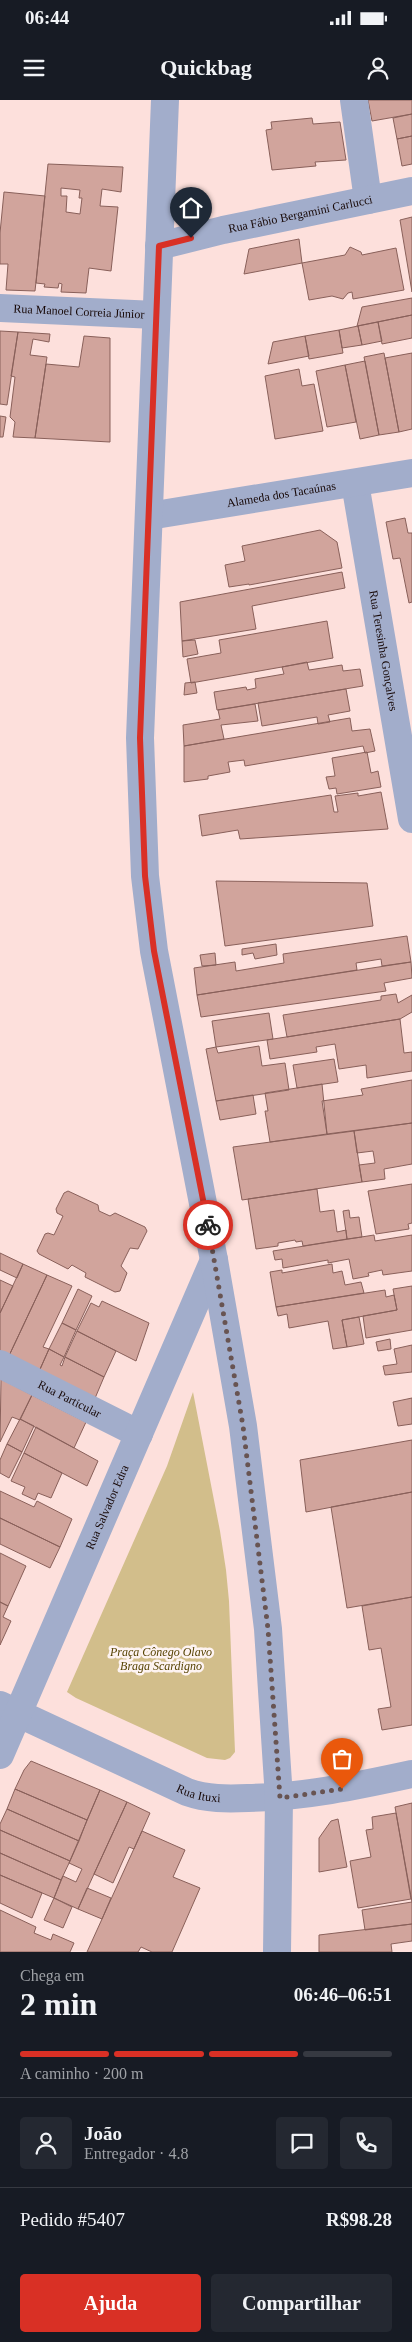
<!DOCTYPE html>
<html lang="pt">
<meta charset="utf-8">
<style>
:root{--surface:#171b24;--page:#242831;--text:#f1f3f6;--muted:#9ea1a6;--line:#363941;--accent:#d93025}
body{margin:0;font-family:Georgia,serif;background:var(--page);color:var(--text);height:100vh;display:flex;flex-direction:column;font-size:19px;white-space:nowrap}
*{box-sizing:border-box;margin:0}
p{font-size:16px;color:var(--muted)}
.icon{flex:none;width:28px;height:28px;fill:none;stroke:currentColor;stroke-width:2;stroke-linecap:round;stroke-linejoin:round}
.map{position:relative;height:1852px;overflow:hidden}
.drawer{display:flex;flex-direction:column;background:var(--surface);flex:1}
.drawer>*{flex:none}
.pin{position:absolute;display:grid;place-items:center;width:42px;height:42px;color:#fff;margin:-51px -21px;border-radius:50% 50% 50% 0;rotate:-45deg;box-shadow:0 0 5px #0007}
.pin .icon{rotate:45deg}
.courier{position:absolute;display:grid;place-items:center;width:50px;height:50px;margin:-25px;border:4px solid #d93025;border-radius:50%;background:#fff;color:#222;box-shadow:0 1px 6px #0007}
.summary em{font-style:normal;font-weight:700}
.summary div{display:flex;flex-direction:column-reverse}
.summary{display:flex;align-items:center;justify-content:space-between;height:85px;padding:0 20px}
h1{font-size:32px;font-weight:700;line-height:38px}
.bar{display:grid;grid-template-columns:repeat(4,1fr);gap:8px 5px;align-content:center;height:60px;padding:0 20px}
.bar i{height:6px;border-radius:4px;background:var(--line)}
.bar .current{background:var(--accent)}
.bar p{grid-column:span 4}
.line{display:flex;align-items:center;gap:12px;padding:0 20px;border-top:1px solid var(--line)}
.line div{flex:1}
.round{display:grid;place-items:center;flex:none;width:52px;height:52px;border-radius:5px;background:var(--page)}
.action{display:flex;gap:10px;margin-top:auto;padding:10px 20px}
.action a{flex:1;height:58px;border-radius:5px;background:var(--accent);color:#fff;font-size:20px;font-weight:700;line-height:58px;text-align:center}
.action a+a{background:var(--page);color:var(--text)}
.status{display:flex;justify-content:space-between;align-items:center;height:35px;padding:0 25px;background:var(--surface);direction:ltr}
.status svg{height:14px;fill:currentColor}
header{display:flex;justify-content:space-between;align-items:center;height:65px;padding:0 20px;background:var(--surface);font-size:22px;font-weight:700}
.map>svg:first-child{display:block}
.green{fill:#d2be8b}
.building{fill:#d1a49c;stroke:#89605a;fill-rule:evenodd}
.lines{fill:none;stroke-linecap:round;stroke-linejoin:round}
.minor{stroke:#a2adcb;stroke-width:28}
.tertiary{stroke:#a2adcb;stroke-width:28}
.done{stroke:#685452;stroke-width:5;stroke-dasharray:0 9}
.route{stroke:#d93025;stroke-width:6}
.labels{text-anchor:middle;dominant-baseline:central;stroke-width:5;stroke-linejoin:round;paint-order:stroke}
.street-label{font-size:12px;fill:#170807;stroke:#fdf3f1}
.park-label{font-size:12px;font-style:italic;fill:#574303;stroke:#fdf3f1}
</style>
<div class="status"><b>06:44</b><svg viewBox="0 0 49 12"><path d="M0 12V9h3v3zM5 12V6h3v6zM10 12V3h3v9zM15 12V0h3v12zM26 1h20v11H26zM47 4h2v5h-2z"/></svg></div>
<header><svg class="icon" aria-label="menu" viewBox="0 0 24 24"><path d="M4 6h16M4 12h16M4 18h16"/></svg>Quickbag<svg class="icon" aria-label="person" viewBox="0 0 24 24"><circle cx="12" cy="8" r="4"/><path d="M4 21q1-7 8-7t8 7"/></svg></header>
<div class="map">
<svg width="412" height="1852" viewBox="0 0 412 1852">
<rect width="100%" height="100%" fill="#fde0dc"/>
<path class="green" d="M193 1292 220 1431 226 1470 229 1501 235 1652 230 1658 225 1660 207 1658 76 1598 67 1592 167 1366Z"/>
<path class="building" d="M368 0H412V14L372 21Z
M412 14V36L397 39 393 18Z
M312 18 313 24 340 22 346 60 315 62 316 66 272 70 266 30 272 29 271 22Z
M412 36V64L402 66 397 39Z
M48 64 123 67 121 92 102 89 100 106 118 107 111 171 89 168 86 193 61 192 62 184 59 183 58 188 44 187 45 184 36 183ZM61 88 80 90 79 98H82L80 114 66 112 67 96H61Z
M4 92 45 96 35 191 6 190 8 164H0V133Z
M412 117V192L400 120Z
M299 139 302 163 244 174 249 149Z
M350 147 361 152 362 155 396 148 404 190 353 199 352 192 348 193 343 199 332 196 309 200 302 163 345 155Z
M412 198V215L357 226 362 207Z
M412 215V238L382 244 378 222Z
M378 222 382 241 362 245 358 226Z
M358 226 362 245 342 248 339 230Z
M339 230 343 253 309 259 305 236Z
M0 231 18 232 7 305 0 304Z
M18 232 50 234 49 242 33 239 30 255 47 257 35 338 13 337 15 322 10 317 15 277 11 276Z
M84 236 110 238V342L35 338 46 264 79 267Z
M305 236 309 256 268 264 273 242Z
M384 253 399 332 379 335 364 257Z
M412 253V329L399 332 385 258Z
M365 261 379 335 360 339 345 265Z
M345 265 356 322 327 327 316 271Z
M299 269 302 286 314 284 323 331 275 339 265 276Z
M0 316 6 317 3 337H0Z
M405 418 408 433H412V502L409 503 400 458 393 459 386 422Z
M320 430 337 442 342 468 249 485V484L229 487 225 465 245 461 242 446Z
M342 472 345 488 252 506 256 529 182 541 180 502Z
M327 521 333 558 191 583 187 559 221 553 219 540Z
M195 540 198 554 183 557 182 541Z
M307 562 309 570 342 565 343 571 360 569 363 586 217 610 214 592 246 587 247 590 256 588 255 579 284 574 282 567Z
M195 582 197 593 184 595 185 583Z
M346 589 350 611 328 615 330 622 318 624 317 617 262 626 258 603Z
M255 604 258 621 221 625 224 639 184 646 183 625 220 619 218 610Z
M350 618 352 631 370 629 375 651 365 653 363 646 245 666 244 660 228 662 230 672 208 676V679L184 682V646Z
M367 652 371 673 378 671 381 687 337 694 336 688 329 689 326 677 335 676 332 658Z
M381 692 388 729 240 739 238 730 202 736 199 715 331 695 334 712H338L335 696 358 693V696Z
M216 781 367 783 373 826 225 846Z
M407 836 411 862 382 866 381 859 356 863 357 870 197 895 194 868 235 862 236 871 284 863 283 854Z
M276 844 277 855 255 859 253 853 242 855V849Z
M215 853 216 865 202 866 200 855Z
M411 862 412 878 384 883 386 891 201 917 197 895Z
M396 894 398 903 412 895V912L400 919 287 937 283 915 381 900V896Z
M269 913 273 939 216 947 212 921Z
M400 919 404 953 412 952V971L367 978 366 965 339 969 335 944 316 947 317 952 270 959 267 940Z
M259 946 262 966 285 963 289 990 216 1001 206 949 216 947 218 953Z
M334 959 338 982 297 988 293 965Z
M412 980V1023L327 1034 322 1001 363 995 361 989Z
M322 984 327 1034 270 1042 265 1011H268L265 993Z
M253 995 256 1014 220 1020 216 1001Z
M412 1023V1064L384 1069 385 1079 362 1082 359 1065 375 1063 373 1051 357 1053 354 1031Z
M354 1031 362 1082 242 1100 233 1047Z
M412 1084V1123L408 1124 409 1129 376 1134 368 1091Z
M317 1089 320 1112 334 1110 337 1132 346 1130 347 1139 303 1146 302 1141 296 1142 295 1140 278 1143V1146L256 1149 248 1099Z
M68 1091 98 1105 99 1111 110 1116 115 1113 145 1127 147 1131 138 1149 130 1148 121 1166 127 1173 120 1191 115 1192 85 1177 86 1173 72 1165 68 1169 39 1154 37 1151 45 1134 48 1133 54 1135 63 1116 57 1113 56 1109 64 1093Z
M349 1110 350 1118 359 1117 362 1137 347 1139 343 1111Z
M374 1135 375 1141 412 1135V1171L383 1175 382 1170 368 1173 369 1176 353 1179 349 1159 328 1163V1160L283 1168 282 1159 275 1160 273 1151Z
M0 1153 23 1164 17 1178 0 1170Z
M23 1164 47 1175 7 1260 0 1257V1213Z
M332 1164 333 1173 342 1171 345 1185 361 1182 364 1193 276 1207 270 1172 282 1170V1173Z
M47 1175 72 1186 43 1247 49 1249 37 1276 7 1260Z
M0 1180 13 1186 0 1213Z
M412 1186V1230L366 1238 363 1216 397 1210 393 1189Z
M78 1189 92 1196 76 1230 62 1223Z
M385 1190 386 1197 394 1195 397 1210 342 1220 347 1247 333 1249 328 1221 289 1228 287 1214 278 1216 276 1207Z
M102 1201 149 1223 136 1261 77 1231 91 1203 99 1207Z
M359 1217 364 1244 347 1247 342 1220Z
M62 1223 76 1230 64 1257 49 1249Z
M77 1231 116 1251 104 1277 65 1257Z
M390 1239 391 1249 378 1251 376 1242Z
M412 1245V1272L385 1275 383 1266 397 1264 394 1249Z
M49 1249 64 1257 60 1265 62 1266 65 1257 104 1277 93 1303 37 1276Z
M1 1279 32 1295 20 1320 12 1317 0 1342Z
M32 1295 86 1322 74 1348 20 1319Z
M412 1298V1324L398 1326 393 1302Z
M20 1319 34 1326 22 1352 7 1344Z
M36 1327 98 1361 87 1386 24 1353Z
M412 1340V1392L306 1412 300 1360Z
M7 1344 22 1352 9 1378 0 1373V1360Z
M24 1353 62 1373 51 1398 38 1393 35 1400 22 1394 25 1387 11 1381Z
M0 1391 34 1407 37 1401 72 1419 60 1447 0 1418Z
M412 1392V1497L347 1508 331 1407Z
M0 1418 60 1447 50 1468 0 1444Z
M0 1453 26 1466 8 1506 0 1502Z
M412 1497V1625L382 1630 378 1609 391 1607 381 1548 369 1550 362 1506Z
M0 1502 8 1506 3 1517 11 1521 0 1545Z
M31 1661 100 1690 87 1720 15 1689 24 1670Z
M15 1689 87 1720 79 1741 7 1709Z
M100 1690 127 1702 78 1809 54 1798 63 1776 76 1782 82 1769 69 1763Z
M127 1702 150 1713 134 1749 129 1747 113 1783 94 1774Z
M412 1703V1802L395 1707Z
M7 1709 79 1741 70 1761 0 1730V1724Z
M396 1713 411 1799 358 1808 350 1761 371 1757 366 1730 373 1729 372 1717Z
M338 1719 347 1767 319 1772V1738L331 1721Z
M0 1730 70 1761 61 1780 0 1753Z
M142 1731 185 1750 173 1777 200 1788 172 1852H152L141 1847 138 1852H87Z
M0 1753 61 1780 54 1798 0 1775Z
M0 1775 42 1793 32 1818 0 1803Z
M87 1788 111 1798 102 1819 78 1809Z
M54 1798 72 1807 63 1828 44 1820Z
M412 1802V1824L365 1830 362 1810Z
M0 1810 36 1827 34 1833 51 1840 53 1834 74 1843 70 1852H0Z
M412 1824V1841L391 1844 392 1852H319V1835Z"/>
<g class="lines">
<g class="minor">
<path d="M354 0 368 100"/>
<path id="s1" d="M159 146 223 130 412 91"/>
<path id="s2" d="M0 208 156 215"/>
<path id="s3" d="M355 383 412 719"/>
<path id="s4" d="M149 416 412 373"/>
<path id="s5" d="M0 1264 139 1334"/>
<path id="s6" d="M0 1605 187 1692C207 1699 227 1699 248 1698 304 1697 357 1686 412 1674"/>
<path id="s7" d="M0 1655 214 1160"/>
</g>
<path class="tertiary" d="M165 0 140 638 145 776 154 851 214 1160 243 1326 268 1529 279 1698 277 1852"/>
</g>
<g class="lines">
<path class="done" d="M208 1125 243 1326 268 1529 280 1698 342 1689"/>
<path class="route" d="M191 138 159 146 140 638 145 776 154 851 208 1125"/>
</g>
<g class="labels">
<g class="street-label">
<text stroke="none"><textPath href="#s1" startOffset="145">Rua Fábio Bergamini Carlucci</textPath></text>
<text stroke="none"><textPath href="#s2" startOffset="79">Rua Manoel Correia Júnior</textPath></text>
<text stroke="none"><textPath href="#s4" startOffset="134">Alameda dos Tacaúnas</textPath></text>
<text stroke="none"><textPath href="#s3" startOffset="170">Rua Teresinha Gonçalves</textPath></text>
<text stroke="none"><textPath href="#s5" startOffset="78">Rua Particular</textPath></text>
<text stroke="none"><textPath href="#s7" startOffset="270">Rua Salvador Edra</textPath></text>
<text stroke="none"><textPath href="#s6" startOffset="218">Rua Ituxi</textPath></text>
</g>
<g class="park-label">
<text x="161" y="1552">Praça Cônego Olavo<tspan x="161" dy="14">Braga Scardigno</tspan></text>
</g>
</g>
</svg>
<div class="pin" style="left:342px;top:1689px;background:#ea580c"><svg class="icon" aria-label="bag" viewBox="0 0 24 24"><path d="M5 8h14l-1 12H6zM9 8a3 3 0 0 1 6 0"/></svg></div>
<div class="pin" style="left:191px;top:138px;background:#1f2937"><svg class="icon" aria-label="home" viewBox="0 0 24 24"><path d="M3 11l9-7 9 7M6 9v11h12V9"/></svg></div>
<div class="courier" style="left:208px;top:1125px"><svg class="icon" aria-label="bike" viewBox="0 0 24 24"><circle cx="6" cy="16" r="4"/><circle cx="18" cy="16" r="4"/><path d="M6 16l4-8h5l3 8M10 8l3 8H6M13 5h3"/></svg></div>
</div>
<section class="drawer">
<div class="summary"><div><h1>2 min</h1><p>Chega em</p></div><em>06:46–06:51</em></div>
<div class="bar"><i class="current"></i><i class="current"></i><i class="current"></i><i></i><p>A caminho · 200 m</p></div>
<div class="line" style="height:90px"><a class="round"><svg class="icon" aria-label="person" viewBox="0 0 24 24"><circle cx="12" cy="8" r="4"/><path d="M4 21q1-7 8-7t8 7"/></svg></a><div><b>João</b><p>Entregador · 4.8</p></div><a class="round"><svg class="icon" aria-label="chat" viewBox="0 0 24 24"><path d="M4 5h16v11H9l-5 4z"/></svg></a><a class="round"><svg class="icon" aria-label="phone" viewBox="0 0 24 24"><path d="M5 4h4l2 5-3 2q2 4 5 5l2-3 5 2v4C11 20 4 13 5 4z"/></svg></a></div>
<div class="line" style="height:65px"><div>Pedido #5407</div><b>R$98.28</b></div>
<div class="action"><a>Ajuda</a><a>Compartilhar</a></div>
</section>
